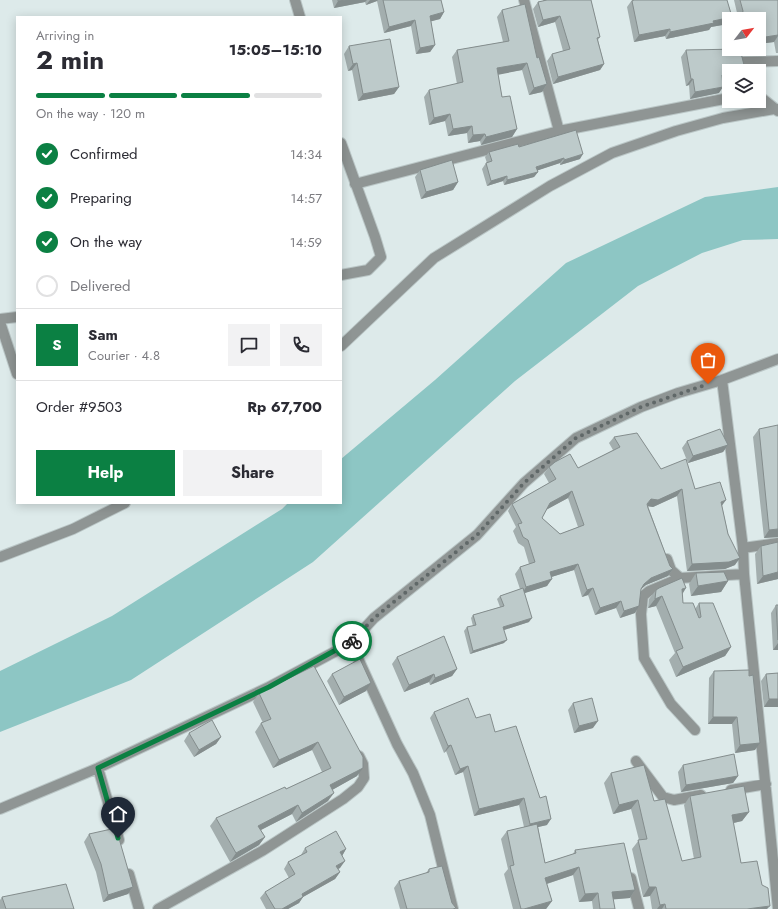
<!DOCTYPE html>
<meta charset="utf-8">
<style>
:root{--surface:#fff;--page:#f2f2f3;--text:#2b2b33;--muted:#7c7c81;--line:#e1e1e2;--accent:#0b8043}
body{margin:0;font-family:Jost,sans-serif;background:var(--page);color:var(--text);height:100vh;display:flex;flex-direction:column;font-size:15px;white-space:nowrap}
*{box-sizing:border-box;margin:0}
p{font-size:13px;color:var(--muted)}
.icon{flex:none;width:22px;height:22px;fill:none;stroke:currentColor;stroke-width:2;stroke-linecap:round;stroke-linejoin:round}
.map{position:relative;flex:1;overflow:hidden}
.panel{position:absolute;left:16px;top:16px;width:326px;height:488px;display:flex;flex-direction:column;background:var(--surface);border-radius:0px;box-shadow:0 2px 10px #0003}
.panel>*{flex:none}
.needle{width:26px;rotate:59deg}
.controls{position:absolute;left:722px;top:12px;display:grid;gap:8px}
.controls a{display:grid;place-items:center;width:44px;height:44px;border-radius:0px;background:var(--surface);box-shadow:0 2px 10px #0003;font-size:20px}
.pin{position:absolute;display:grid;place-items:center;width:34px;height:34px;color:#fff;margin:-41px -17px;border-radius:50% 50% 50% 0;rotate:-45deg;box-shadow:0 0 4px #0007}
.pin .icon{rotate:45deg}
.courier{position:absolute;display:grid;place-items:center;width:40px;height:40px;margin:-20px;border:3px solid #0b8043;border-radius:50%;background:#fff;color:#222;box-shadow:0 1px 5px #0007}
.head em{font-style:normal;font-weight:700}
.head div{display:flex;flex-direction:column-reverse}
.head{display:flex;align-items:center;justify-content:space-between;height:68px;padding:0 20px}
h1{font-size:26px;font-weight:700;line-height:30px}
.bar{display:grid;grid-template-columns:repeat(4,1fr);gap:6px 4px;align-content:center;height:48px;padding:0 20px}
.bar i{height:5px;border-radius:3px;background:var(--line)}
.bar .current{background:var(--accent)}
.bar p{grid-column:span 4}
.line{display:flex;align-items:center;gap:10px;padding:0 20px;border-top:1px solid var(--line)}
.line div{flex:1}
.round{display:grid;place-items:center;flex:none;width:42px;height:42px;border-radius:0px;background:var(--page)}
ol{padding:0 20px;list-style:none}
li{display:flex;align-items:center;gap:12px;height:44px}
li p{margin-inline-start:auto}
li .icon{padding:4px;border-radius:50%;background:var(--accent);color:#fff;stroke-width:4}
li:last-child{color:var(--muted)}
li i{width:22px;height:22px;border:2px solid var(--line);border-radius:50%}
.button{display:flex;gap:8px;margin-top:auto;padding:8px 20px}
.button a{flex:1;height:46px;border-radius:0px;background:var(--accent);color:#fff;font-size:16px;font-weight:700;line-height:46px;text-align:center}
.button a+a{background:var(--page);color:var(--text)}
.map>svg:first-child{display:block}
.water{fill:#8dc6c4}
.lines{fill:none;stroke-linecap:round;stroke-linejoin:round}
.minor-casing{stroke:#bac6c6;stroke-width:12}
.minor{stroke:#8f9594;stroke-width:10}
.wall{fill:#a3aeae;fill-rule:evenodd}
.shaded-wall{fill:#848d8d}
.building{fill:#bdcaca;stroke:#848d8d;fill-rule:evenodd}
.done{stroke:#606868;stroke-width:4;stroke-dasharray:0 7.2}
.route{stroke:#0b8043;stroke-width:5}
</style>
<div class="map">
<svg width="778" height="909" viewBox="0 0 778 909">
<rect width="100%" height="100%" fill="#ddeaea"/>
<path class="water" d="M778 187V239L743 240 702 253 638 286 515 381 313 562 131 680 0 732V671L112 616 282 509 288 503H341V459L435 380 566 263 705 197Z"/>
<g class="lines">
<g class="minor-casing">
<path id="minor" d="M295 0 300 17
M524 0 559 131
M743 62 778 61
M759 96 778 111
M341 143 375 237 381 257 368 270 341 275
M355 184 559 131 729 98
M0 319 17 317
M0 322 17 374
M341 346 434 258 550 186 612 153 676 131 723 118 774 109H778
M722 380 743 548 744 574 778 909
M743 548 778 543
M0 557 73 529 125 503
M667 559 671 570 680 578 744 574
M680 578 649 591 643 596 641 614 644 658 671 704 695 730
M351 643 397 744 413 773 430 815 453 909
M636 761 663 797 674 800 701 795
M98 768 119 840
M731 790 766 784
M0 809 98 768 269 687 351 643 374 618 477 535 524 483 576 438 641 407 678 393 722 380 778 359
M129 874 139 909
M631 878 639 909
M158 909 262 851 343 799 358 787 364 778 363 764 359 756"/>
</g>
<use href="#minor" class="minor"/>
</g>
<path class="wall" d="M332 0H441L444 12 440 19 431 21 435 45 430 52 416 54 411 26 384 33 377 1 366 5 365 2 334 8Z
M543 0H591L600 37 598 40 604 64 600 70 553 84 547 61 552 54 563 51 555 22 538 27 533 9 538 2 543 1Z
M632 0H727L732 17 731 19H729L728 24 711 27 709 30 666 39 665 36 634 42 627 7Z
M734 0H778V53H776L774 42 759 44V19H738V17Z
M502 10 537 58 547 84 542 92 529 95 522 70 498 74 502 97 517 129 512 137 481 145 480 141 468 143 467 133 448 136 445 121 429 125 424 97 429 90 457 84 452 57 457 50 503 42 497 17Z
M349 46 399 87 394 94 358 101 352 70 348 71 344 54Z
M686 50 719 93 690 99 689 85 686 86 681 57Z
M519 147 580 159 560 165V163L538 170V172L534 177 504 185 503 181 487 186 482 169 486 163H487L485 157 489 152Z
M420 170 458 182 453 190 421 199 415 177Z
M759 429 778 537 764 538 753 437Z
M614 437 661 469 695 489 722 506 735 565 725 569 687 571 677 496 653 507 648 506 670 566 673 569 668 576 646 585 641 589 635 613 620 618 616 608 595 615 588 595 582 597 574 570 551 577 547 586 524 593 529 622 504 630V643L470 654 464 631 467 627 473 626 471 618 473 615 500 607 497 599 500 596 520 589 515 574 520 567 529 564 524 547 518 543 513 531 516 527 508 511 512 504 549 483 544 474 549 467 578 468 613 450 609 443ZM568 498 578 527 560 534 542 518 547 509Z
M687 441 728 445 723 452 688 463 682 448Z
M778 542V579L757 584 755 554 761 546Z
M696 573 728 581 721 592 691 596 689 584Z
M656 590 682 594 683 603 695 609 699 603 731 647 725 656 676 677 669 660 675 653 656 606 648 608 649 599Z
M776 605H778V650H773L771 613Z
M397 657 457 669 452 676 430 685 429 682 404 692 392 664Z
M314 666 357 776 332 790 328 801 296 822 292 814 261 830 265 837 259 845 230 862 210 826 216 818 286 789 322 772 312 750 273 768 255 732 261 723H263L253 702 259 693Z
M714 671 755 750 735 753 732 724H708L709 678Z
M778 673V707H764L761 681 766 674Z
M332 674 366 691 339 705 327 681Z
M573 703 593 728 574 733 568 710Z
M434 712 476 718 495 732 547 825 538 827 545 863 573 854 575 850 635 890 630 898 613 899 615 909H593L592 901 579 902 573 875 547 884 552 901 546 909H513L504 874 508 869 501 839 507 831 524 827 519 805 474 816 463 772 455 775 446 751 444 753 430 718Z
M189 733 221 737 216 744 194 757 184 741Z
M683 765 738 776 733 783 681 792 678 772Z
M611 773 654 801 682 861 694 859 684 805 690 796 749 812 742 821 733 823 741 863 767 909H652L650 896 643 897 632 849 639 840 631 809 613 814 604 783Z
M89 834 133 887 128 894 103 902 96 872 84 842Z
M305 848 346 849 342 856 340 868 338 869 340 872 335 879 303 897 299 903 288 909H266L260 898 265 892 289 878 284 869 288 862 301 855Z
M429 869 456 909H400L394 888 399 881 426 873Z
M2 897 74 909H0V900Z"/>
<path class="shaded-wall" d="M346 0H367L365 2 334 8 338 1Z
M370 0H378L377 1 366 5Z
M444 12 440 19 425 23 430 16Z
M750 13 746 19H740L742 15Z
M560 16 555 22 538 27 543 20Z
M732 17 731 19H729V22L728 24 711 27 709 30 666 39 670 32 713 21Z
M415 20 411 26 384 33 389 27Z
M670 29 665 36 634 42 639 35Z
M778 35V36L774 42 759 44V38Z
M435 45 430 52 416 54 420 48Z
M357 63 352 70 348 71 353 64Z
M527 63 522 70 492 76 497 68Z
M604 64 600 70 553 84 558 77Z
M722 75H729V81L717 82Z
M691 79H693L689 85 686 86Z
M547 84 542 92 529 95 534 88Z
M399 87 394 94 358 101 363 94Z
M723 87 719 93 690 99 695 92Z
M450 114 445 121 429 125 434 118Z
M472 126 467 133 448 136 453 129Z
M517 129 512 137 481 145 486 137Z
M485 134 480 141 468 143 473 135Z
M583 154 580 159 560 165 564 160Z
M564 158 560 163 533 172 536 167Z
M538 172 534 177 504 185 507 180Z
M507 176 503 181 487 186 491 181Z
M458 182 453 190 421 199 426 192Z
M728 445 723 452 688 463 693 456Z
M682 489 677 496 653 507 646 506 651 499Z
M572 491 568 498 546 510 550 503Z
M726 500 721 507V502Z
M778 529V537L764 538 769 530Z
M740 558 735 565 725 569 687 571 692 564Z
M578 564 574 570 545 579 550 572Z
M673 569 668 576 646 585 639 591 644 584 651 578Z
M778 572V579L757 584 763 576Z
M552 579 547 586 522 594 526 587Z
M728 581 721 592 691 596 698 586Z
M593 588 588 595 582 597 587 590Z
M686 588 680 598 682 589Z
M662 596 656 606 648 608 655 599Z
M621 601 616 608 595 615 600 608Z
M639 606 635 613 620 618 624 611Z
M532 618 529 622 501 631 503 627Z
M507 640 504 643 470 654 473 651Z
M778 643V650H773Z
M731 647 725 656 676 677 683 667Z
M457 669 452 676 430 685 435 678Z
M434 674 429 682 404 692 409 685Z
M371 683 366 691 339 705 344 697Z
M769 699H778V707H764Z
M713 717H737L732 724H708Z
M598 721 593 728 574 733 579 726Z
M221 737 216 744 194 757 199 750Z
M318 742 312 750 273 768 279 760Z
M760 743 755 750 735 753 740 745Z
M451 745 446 751 444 753 448 746Z
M468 766 463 772 455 775 460 769Z
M363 768 357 776 325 794 330 785Z
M738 776 733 783 681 792 686 785Z
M334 793 328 801 296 822 302 813Z
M524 798 519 805 474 816 479 809Z
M638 800 631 809 613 814 619 805Z
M298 805 292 814 253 834 258 826Z
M749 812 742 821 725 825 732 815Z
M551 819 547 825 525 830 530 824Z
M265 837 259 845 230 862 236 853Z
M346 849 342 856 340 852Z
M345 861 340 868 331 872 336 866Z
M579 867 573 875 540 886 545 878Z
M340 872 335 879 303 897 299 903 288 909H282L302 894Z
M133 887 128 894 103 902 108 895Z
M649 887H656L650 896 643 897Z
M635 890 630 898 607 900 612 892Z
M598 893 592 901 579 902 585 894Z
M552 901 546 909H524Z
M665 904 662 909H657L660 905Z
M770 906 767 909H747Z"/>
<path class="building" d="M338 0H346L338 1Z
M383 0H441L444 12 430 16 435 45 420 48 415 20 389 27Z
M547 0H591L600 37 597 38 604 64 558 77 552 54 570 49 560 16 543 20 538 2Z
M634 0H727L732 17 713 21 714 23 670 32V29L639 35 632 1Z
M740 0H778V35L759 38V19H751L750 13 742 15 743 11Z
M525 4 537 58 539 57 547 84 534 88 527 63 497 68 502 97 510 96 517 129 486 137 485 134 473 135 472 126 453 129 450 114 434 118 429 90 463 82 457 50 509 41 502 10Z
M390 39 399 87 363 94 357 63 353 64 349 46Z
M740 49 744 65V71H729V75H722L723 87 695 92 693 79H691L686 50Z
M576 130 583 154 564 160V158L536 167 538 172 507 180V176L491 181 486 163 492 161 489 152 518 144 519 147Z
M452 160 458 182 426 192 420 170Z
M778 425V529L769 530 759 429Z
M720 429 728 445 693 456 687 441Z
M637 433 661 469 686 459 695 489 720 482 726 500 721 502 728 534 740 558 729 562 692 564 682 489 658 500 651 499 647 504 648 508 670 566 673 569 651 578 644 584 641 589 639 606 624 611 621 601 600 608 593 588 587 590 578 564 550 572 552 579 526 587 520 567 535 562 528 540 523 537 518 524 522 523 512 504 556 479 549 467 555 462 570 454 578 468 620 447 614 437ZM572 491 584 525 560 534 542 518 550 503Z
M778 542V572L763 576 761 546Z
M724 572 728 581 698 586 696 573Z
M682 578 686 588 682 589 683 603H693L699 618 701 617 699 603H713L731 647 683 667 676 651 683 648 662 596 655 599 656 590 659 588Z
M523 588 532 618 503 627 507 640 473 651 467 627 476 625 473 615 504 606 500 596Z
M776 605H778V640Z
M444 636 457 669 435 678 434 674 409 685 397 657Z
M360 659 371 683 344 697 332 674Z
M314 666 363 757V768L330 785 334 793 302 813 298 805 258 826 265 837 236 853 216 818 285 787 286 789 331 768 318 742 279 760 261 723 271 719 259 693Z
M749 670V676L753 675 760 743 740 745 737 717H713L714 671Z
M778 673V699H769L766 674Z
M468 698 476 718 490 714 495 732 516 726 540 798 546 796 551 819 530 824 524 798 479 809 468 766 460 769 451 745 448 746 434 712Z
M592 698 598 721 579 726 573 703Z
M212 720 221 737 199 750 189 733Z
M734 754 738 776 686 785 683 765Z
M644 765 654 801 665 799 682 861 701 857 690 796 744 786 749 812 732 815 741 863 757 861 762 885 768 888 770 906 747 909H666L665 904 660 905 656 887H649L638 840 647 839 638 800 619 805 611 773Z
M537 824 545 863 576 853 575 850 624 843 635 890 612 892 615 909H600L598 893 585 894 579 867 545 878 552 901 524 909H521L510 866 514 865 507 831Z
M116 828 133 887 108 895 101 864 89 834Z
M336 831 346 849 340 852 345 861 336 866 340 872 302 894 303 897 282 909H275L265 892 295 874 288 862 307 852 305 848Z
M442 866 452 903 456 908 453 909H407L399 881 429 872V869Z
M66 884 74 909H6L2 897Z"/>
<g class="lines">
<path class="done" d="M352 641 374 618 477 535 524 483 576 438 641 407 708 384"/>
<path class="route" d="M118 838 98 768 269 687 352 641"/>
</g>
</svg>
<div class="controls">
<a><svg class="needle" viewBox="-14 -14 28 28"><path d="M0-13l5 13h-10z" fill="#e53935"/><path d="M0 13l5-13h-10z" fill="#7c7c81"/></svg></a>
<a><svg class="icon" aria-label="layers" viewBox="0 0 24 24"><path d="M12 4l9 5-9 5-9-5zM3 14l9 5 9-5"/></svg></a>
</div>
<div class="pin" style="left:708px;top:384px;background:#ea580c"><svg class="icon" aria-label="bag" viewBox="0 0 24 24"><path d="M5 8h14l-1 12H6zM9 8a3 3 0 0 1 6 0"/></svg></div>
<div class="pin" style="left:118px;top:838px;background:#1f2937"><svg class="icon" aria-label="home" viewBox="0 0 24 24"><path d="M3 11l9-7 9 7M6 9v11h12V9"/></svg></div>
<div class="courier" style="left:352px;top:641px"><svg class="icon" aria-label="bike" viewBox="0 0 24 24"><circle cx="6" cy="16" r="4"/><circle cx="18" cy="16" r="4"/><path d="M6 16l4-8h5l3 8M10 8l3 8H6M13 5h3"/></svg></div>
<section class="panel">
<div class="head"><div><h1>2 min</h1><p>Arriving in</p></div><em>15:05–15:10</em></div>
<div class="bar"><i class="current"></i><i class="current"></i><i class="current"></i><i></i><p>On the way · 120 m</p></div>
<ol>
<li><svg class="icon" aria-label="check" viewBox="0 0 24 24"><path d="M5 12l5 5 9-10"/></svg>Confirmed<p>14:34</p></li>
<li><svg class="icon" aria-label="check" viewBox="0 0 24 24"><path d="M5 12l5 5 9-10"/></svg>Preparing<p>14:57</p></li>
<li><svg class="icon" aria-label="check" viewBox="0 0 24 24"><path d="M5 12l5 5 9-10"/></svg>On the way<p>14:59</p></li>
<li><i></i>Delivered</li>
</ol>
<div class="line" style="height:72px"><b class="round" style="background:var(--accent);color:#fff">S</b><div><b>Sam</b><p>Courier · 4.8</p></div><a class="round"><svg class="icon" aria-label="chat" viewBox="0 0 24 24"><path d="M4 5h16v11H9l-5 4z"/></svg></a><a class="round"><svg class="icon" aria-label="phone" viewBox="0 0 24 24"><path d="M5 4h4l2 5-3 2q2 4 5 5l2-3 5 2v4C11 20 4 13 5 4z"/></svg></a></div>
<div class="line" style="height:52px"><div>Order #9503</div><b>Rp 67,700</b></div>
<div class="button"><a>Help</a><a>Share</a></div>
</section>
</div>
